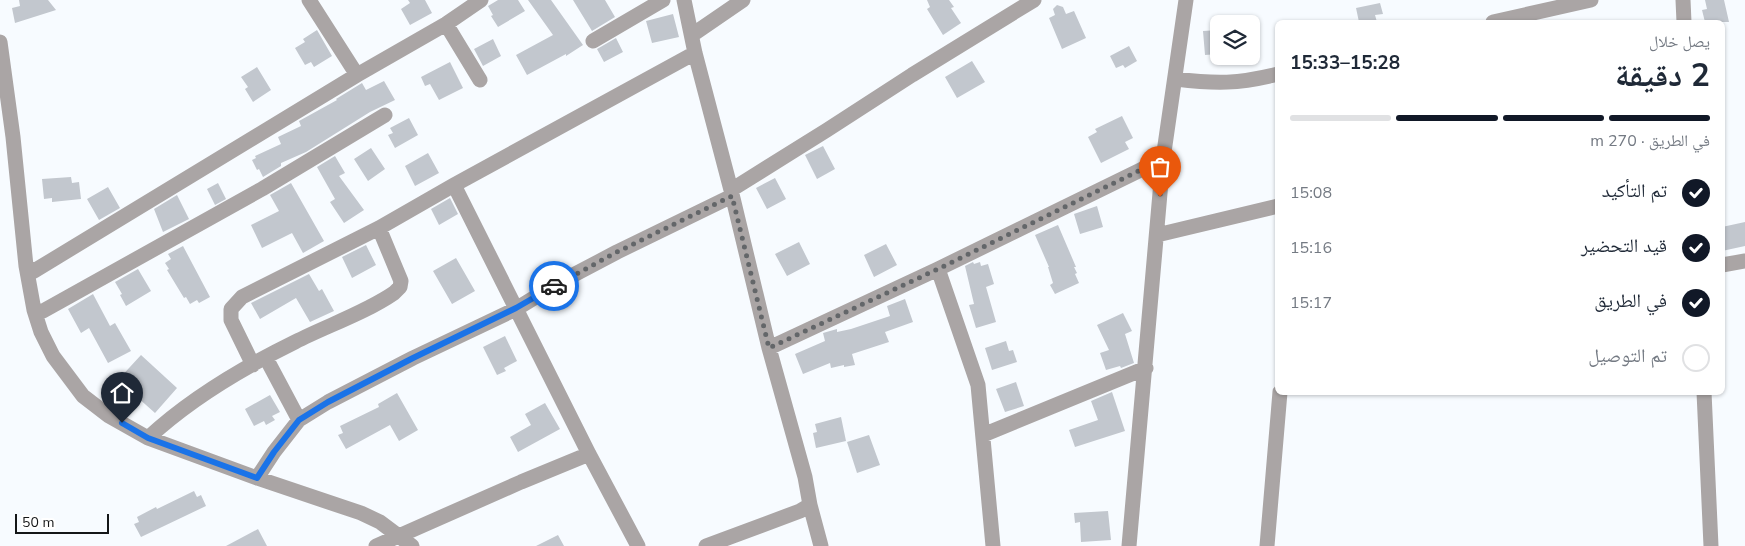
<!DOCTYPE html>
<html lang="ar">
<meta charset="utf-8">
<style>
:root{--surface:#fff;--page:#f6f6f7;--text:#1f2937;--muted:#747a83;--line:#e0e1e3;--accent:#111827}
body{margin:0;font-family:"Nunito Sans","Noto Naskh Arabic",sans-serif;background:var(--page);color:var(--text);direction:rtl;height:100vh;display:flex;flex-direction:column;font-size:19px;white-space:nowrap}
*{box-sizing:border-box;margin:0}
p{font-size:16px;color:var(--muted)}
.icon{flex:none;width:28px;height:28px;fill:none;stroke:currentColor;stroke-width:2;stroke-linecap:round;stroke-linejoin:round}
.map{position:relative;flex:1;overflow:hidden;direction:ltr}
.drawer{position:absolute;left:1275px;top:20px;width:450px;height:375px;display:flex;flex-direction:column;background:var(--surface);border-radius:8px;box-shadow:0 1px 4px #0004;direction:rtl}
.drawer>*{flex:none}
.buttons{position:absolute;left:1210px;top:15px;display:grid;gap:10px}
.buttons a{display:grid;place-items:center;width:50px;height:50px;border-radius:8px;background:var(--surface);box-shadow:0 1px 4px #0004;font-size:25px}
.scale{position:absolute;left:15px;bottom:12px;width:94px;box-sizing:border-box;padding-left:5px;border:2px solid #141618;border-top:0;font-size:14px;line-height:18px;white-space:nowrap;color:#141618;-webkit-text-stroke:4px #fff;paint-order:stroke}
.pin{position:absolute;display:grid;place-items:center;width:42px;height:42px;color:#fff;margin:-51px -21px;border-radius:50% 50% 50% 0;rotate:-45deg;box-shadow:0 0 5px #0007}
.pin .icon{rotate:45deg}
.courier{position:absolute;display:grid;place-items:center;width:50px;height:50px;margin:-25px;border:4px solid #1a73e8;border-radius:50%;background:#fff;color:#222;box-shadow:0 1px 6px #0007}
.summary em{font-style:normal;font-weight:700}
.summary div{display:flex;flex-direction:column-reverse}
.summary{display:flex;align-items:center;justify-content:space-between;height:85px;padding:0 15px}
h1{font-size:32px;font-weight:700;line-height:38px}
.bar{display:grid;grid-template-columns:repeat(4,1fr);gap:8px 5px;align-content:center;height:60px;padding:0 15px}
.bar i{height:6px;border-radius:4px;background:var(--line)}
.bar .active{background:var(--accent)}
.bar p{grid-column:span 4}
ol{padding:0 15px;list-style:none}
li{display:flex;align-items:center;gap:15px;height:55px}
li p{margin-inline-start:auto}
li .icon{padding:5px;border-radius:50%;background:var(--accent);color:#fff;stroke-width:4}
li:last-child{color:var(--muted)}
li i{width:28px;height:28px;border:2px solid var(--line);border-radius:50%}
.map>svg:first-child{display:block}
.building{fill:#c2c7ce}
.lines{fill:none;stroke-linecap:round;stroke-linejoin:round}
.minor{stroke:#aaa5a5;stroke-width:15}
.done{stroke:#636669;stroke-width:5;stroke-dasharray:0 9}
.route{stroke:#1a73e8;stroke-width:6}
</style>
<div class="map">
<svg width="1745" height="546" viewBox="0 0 1745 546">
<rect width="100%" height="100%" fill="#f7fbff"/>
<path class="building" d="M19 0H48L56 10 15 23 12 8 20 6Z
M408 0H425L432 13 410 25 401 9 410 3Z
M498 0H518L525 11 498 27 491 16 493 15 488 6Z
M528 0H551L583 45 566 56V54L527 75 516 55 553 35Z
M573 0H605L615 17 592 31Z
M927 0H949L954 7 951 8 961 23 943 35 927 9 930 7Z
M1705 0H1724L1729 22H1705L1702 10 1707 9Z
M1380 3 1383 14 1375 15 1377 22H1359L1356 8Z
M1057 5 1063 7 1066 14 1074 11 1086 38 1062 49 1049 18 1055 15 1053 9Z
M673 14 679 37 652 43 646 21Z
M317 30 332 56 314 67 311 62 305 65 295 48 305 42 303 39Z
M1219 30V54L1205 55 1203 31Z
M616 38 623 52 604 62 597 49Z
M493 39 501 56 483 66 474 49Z
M1129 46 1137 61 1125 68 1123 65 1116 68 1110 56Z
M972 61 985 82 957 98 945 77Z
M450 62 463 88 439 100 430 84 425 86 421 77Z
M257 67 271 90 253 102 245 89 248 87 241 77Z
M384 81 395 100 370 112 306 152 281 163V166L263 177 259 169 257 170 252 160 256 158 255 156 281 144 278 137 301 126 299 121 337 100 336 99 362 83 366 90Z
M1122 116 1133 138 1125 142 1129 149 1101 163 1088 137 1097 132 1095 129Z
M409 118 418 135 395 148 388 135 393 133 390 128Z
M823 146 835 169 817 179 805 155Z
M371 148 385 169 368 181 354 159Z
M428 153 439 173 415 186 405 166Z
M335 156 345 173 339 176 364 210 344 223 330 202 335 199 317 167Z
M71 177 72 183 79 182 81 199 52 202V198L44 199 42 179Z
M775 178 786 199 767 209 756 188Z
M218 183 226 199 215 205 207 189Z
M291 183 324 241 303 253 292 233 262 248 251 225 279 211 270 195Z
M108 187 120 208 99 220 87 199Z
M177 195 189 219 163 232 154 209Z
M450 198 458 214 439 225 431 209Z
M1097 206 1103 227 1080 234 1074 214Z
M1745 222V246L1722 251V227Z
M1058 225 1076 267H1074L1077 273 1075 274 1079 283 1055 294 1050 285 1053 283 1048 267H1049L1035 235Z
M799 242 810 264 787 276 775 254Z
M886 244 897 265 874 277 864 255Z
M366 245 376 265 352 278 342 257Z
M183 246 210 297 199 303 197 300 190 304 186 297 184 298 167 270 169 269 165 263 171 259 168 254Z
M456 258 475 291 452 304 433 271Z
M973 262 974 264 980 262 981 266 988 264 994 284 986 287 996 322 976 328 969 305 974 304 965 266Z
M138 269 151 291 126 306 120 295 122 294 115 282Z
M309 274 319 291 322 289 334 311 310 322 296 298 260 319 251 303Z
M93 294 110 326 115 323 131 351 108 363 89 328 81 333 68 309Z
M905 299 913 322 885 332 889 342 852 354 855 365 844 367V365L831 368 830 363 803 374 795 354 825 341 823 333 837 329V332L851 329 890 316 887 306Z
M1123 313 1132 331 1125 334 1134 363 1121 368 1120 366 1106 370 1100 353 1109 350 1097 325Z
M505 336 517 361 504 368 506 371 497 375 483 347Z
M1006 341 1009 351 1013 350 1017 362 992 370 985 348Z
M141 355 177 388 155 413 118 380Z
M1016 382 1024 406 1005 412 996 389Z
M1112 392 1125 431 1075 447 1069 430 1098 420 1091 401Z
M397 393 418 430 399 441 390 425 346 449 338 435 343 433 340 426 379 407 378 404Z
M270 395 280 412 272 416 275 420 266 425 264 421 254 426 245 409Z
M545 403 560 429 518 452 510 437 531 425 525 414Z
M841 417 846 441 816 448 813 433 817 432 815 424Z
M869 435 880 465 857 473 847 442Z
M194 491 197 497 201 495 206 506 141 537 134 524 139 522 137 517 156 507 157 509Z
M1108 511 1111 540 1081 542 1080 522 1075 523 1074 513Z
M258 529 267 546H226Z
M558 535 564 546H536Z"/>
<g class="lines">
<path class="minor" d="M309 0 357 75
M684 0 695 53 731 190 769 348 805 477 810 505 800 511 706 546
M1683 0 1684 22
M1493 22 1591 0
M446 24 480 80
M692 35 743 0
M593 41 663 0
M0 42 13 137 26 266 34 310 41 332 53 356 83 396 109 416 148 438 257 478 361 513 380 522 412 546
M1176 79C1216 84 1238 84 1278 74
M454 185 589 454 638 546
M731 190 827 130 912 75 1034 0
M1157 235 1278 206
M1722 265 1745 261
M26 266 34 271 357 75 446 24 481 0
M938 269 978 385 993 546
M34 310 43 311 262 189 385 115
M769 348 938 269 1163 159
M266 358 299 420
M253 365 231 320V309L242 297 379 228 454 185 695 53
M1704 392 1711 546
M983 435 1146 368
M148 438C191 398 242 368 295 342 326 326 365 313 394 293L400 287 401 281 379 228
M257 478 274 452 299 420 328 402 413 358 516 309 560 282 617 252 732 196
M810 505 821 546
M376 546 521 482 589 454
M1129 546 1163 159 1186 0
M1267 546 1280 392"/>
</g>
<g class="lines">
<path class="done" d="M554 286 617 252 732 196 769 348 938 269 1163 159 1160 197"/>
<path class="route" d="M122 423 148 438 257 478 274 452 299 420 328 402 413 358 516 308 554 286"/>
</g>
</svg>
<div class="buttons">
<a><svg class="icon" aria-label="layers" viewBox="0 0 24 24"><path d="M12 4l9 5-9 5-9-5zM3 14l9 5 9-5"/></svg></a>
</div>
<div class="scale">50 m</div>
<div class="pin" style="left:1160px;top:197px;background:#ea580c"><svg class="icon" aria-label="bag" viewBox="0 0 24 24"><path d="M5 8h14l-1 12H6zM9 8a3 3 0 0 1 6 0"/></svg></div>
<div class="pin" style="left:122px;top:423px;background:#1f2937"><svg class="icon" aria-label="home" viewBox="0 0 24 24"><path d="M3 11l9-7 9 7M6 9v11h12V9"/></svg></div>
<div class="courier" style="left:554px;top:286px"><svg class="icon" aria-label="car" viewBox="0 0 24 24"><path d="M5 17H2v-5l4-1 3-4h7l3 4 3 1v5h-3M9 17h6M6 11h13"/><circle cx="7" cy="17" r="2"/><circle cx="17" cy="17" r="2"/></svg></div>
<section class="drawer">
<div class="summary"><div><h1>2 دقيقة</h1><p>يصل خلال</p></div><em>15:28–15:33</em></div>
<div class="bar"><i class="active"></i><i class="active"></i><i class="active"></i><i></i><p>في الطريق · 270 m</p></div>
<ol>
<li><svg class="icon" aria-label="check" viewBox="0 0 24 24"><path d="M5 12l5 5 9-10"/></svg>تم التأكيد<p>15:08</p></li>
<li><svg class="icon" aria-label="check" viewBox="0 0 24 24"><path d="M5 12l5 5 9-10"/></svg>قيد التحضير<p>15:16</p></li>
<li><svg class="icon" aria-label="check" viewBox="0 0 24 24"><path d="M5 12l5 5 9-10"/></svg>في الطريق<p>15:17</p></li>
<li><i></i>تم التوصيل</li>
</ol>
</section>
</div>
